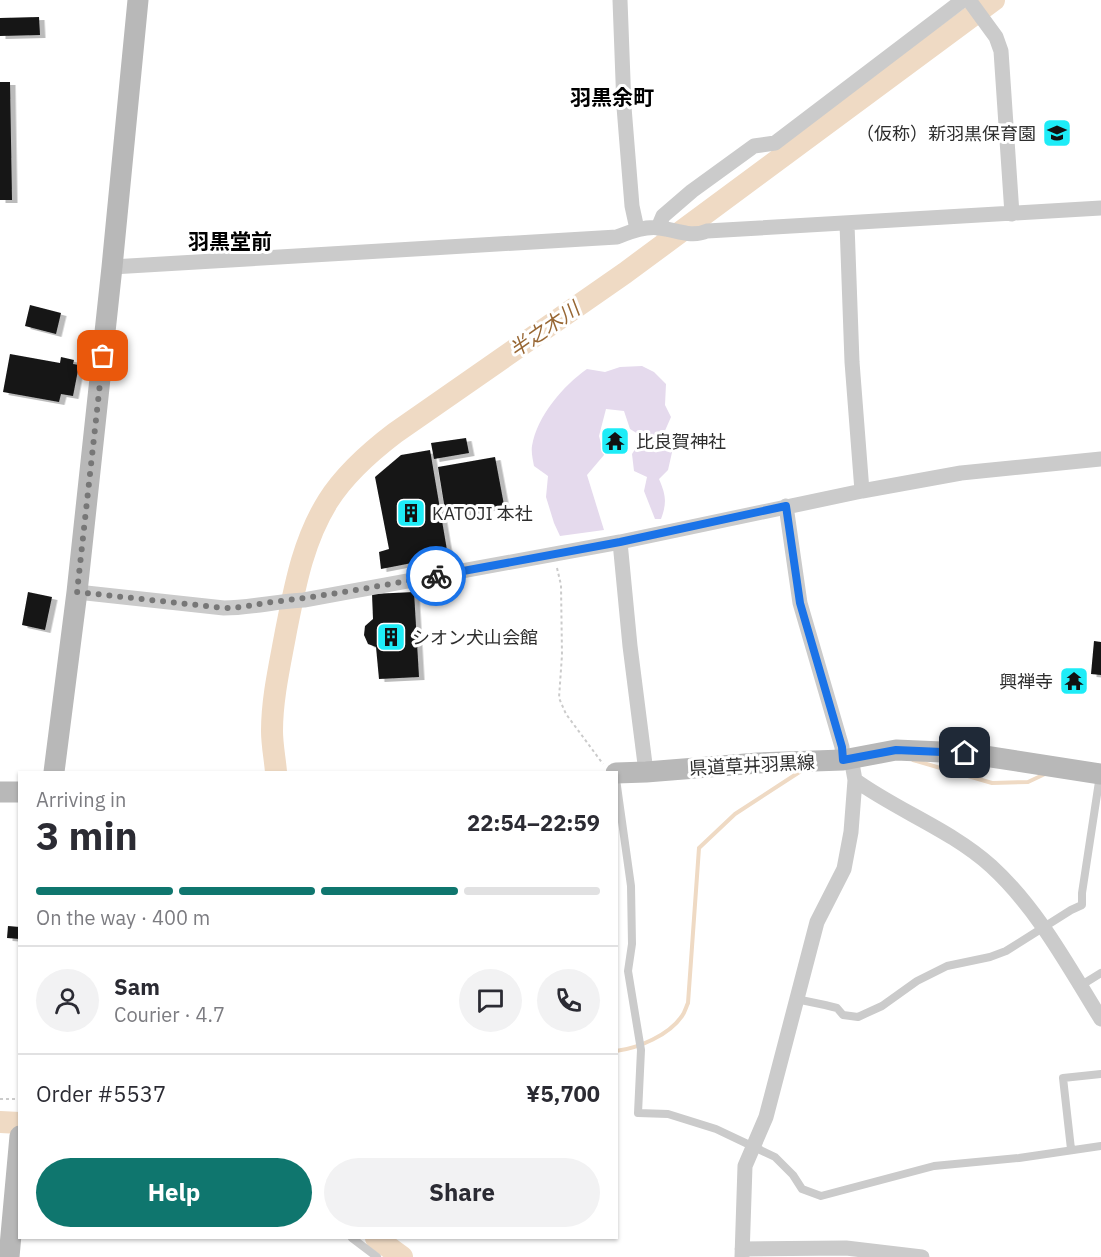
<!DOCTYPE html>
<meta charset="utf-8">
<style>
:root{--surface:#fff;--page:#f2f2f3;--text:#2b2b33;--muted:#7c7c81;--line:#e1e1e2;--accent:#0f766e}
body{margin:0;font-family:"IBM Plex Sans","Noto Sans JP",sans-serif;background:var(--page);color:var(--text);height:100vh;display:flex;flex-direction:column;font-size:22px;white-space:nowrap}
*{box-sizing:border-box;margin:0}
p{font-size:20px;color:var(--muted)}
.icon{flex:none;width:33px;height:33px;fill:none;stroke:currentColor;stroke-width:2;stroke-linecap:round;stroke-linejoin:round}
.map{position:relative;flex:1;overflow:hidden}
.panel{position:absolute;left:18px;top:771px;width:600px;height:468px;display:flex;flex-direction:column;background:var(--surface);border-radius:0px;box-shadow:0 2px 4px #0004}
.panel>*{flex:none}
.pin{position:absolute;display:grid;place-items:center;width:51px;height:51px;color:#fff;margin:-26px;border-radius:12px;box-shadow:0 3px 9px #0006}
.courier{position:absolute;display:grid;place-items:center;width:60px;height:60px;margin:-30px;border:4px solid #1a73e8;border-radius:50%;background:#fff;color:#222;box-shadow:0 2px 8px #0007}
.summary em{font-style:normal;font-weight:800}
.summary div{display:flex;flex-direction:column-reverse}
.summary{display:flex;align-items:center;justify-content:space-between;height:102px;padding:0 18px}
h1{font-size:39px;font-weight:800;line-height:45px}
.bar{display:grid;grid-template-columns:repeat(4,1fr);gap:9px 6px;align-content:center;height:72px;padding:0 18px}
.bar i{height:8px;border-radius:4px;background:var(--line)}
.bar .active{background:var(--accent)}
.bar p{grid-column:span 4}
.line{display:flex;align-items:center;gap:15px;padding:0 18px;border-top:2px solid var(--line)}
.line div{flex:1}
.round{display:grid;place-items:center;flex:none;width:63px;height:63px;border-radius:32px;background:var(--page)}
.action{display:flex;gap:12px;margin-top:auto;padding:12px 18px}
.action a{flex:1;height:69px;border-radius:36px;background:var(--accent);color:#fff;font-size:24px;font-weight:800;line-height:69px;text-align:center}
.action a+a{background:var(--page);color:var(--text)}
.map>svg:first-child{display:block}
.green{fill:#e5daed}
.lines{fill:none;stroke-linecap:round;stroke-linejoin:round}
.stream{stroke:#efdac4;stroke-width:4}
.river{stroke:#efdac4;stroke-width:22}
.building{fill:#151515;filter:url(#shadow)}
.path{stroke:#cbcbcb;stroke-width:2;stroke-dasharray:3 3;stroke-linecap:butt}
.lane{stroke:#cbcbcb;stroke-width:8}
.street{stroke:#cbcbcb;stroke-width:15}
.secondary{stroke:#b8b8b8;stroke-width:21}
.done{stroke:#777;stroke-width:6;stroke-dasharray:0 10.8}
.route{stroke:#1a73e8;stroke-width:8}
.labels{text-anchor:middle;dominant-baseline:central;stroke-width:6;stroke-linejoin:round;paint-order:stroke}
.poi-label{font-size:18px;fill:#2e2e2e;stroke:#fff;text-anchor:start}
.street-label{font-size:18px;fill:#2e2e2e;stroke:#fff}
.water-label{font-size:20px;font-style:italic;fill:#986734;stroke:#fff}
.quarter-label{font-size:21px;font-weight:bold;fill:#000;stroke:#fff}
</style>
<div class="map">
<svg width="1101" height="1257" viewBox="0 0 1101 1257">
<defs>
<filter id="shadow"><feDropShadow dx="5.5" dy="3" stdDeviation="0" flood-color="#0004"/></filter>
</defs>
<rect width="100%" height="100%" fill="#fff"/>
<path class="green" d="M642 366 654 372 666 384 665 405 671 417 664 433 673 448 668 470 659 479C666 495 667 503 661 519H655L644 491 647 477 634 471 632 454 643 437 630 429 624 411 606 409 599 436 604 455 587 475 604 530 560 536 554 523 546 497 548 476 534 466C533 460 531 452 532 446 537 416 563 386 587 369L605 372 620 367Z"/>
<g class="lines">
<path class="stream" d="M913 760 992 783 1028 782 1047 773
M616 1051C639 1048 669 1035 682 1016 685 1012 686 1007 688 1003L699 848 735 814 801 771"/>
<path class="river" d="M276 772C275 759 272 745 272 731 272 698 280 664 286 631 295 586 303 541 328 501 345 474 370 452 395 433L625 273 994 0
M0 1122 20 1123
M376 1238 402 1257"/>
</g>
<path class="building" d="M39 17 40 35 0 36V18Z
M0 82H10L12 200H0Z
M30 305 61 313 56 334 25 326Z
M10 354 60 363 61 357 74 360 73 364 79 365 73 396 61 394 59 402 3 392Z
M466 438 469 453 434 459 431 443Z
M430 450 448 556 381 569 379 552 389 549 375 477 401 455Z
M495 457 504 505 446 516 438 467Z
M28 592 52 597 45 630 22 625Z
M414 592 419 677 379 679 376 647 368 644 364 635 365 626 373 619 372 594Z
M1094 641 1101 642V675L1091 674Z
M8 926 20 927V939L7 938Z"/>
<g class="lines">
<path class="path" d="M557 568 561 585 562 655 559 698 566 714 603 764
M0 1099H20"/>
<path class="lane" d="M616 779 631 886 632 944 628 971 641 1050 638 1113 668 1114 716 1129 775 1157 793 1175 802 1189 821 1196 934 1166 1019 1158 1101 1146
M1080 986 1101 973
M796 999 825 1005 837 1008 843 1015 858 1017 882 1006 917 981 947 966 990 957 1006 951 1071 910 1082 905V893L1100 775
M1071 1149 1063 1078 1101 1074
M352 1238 377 1257"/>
<path class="street" d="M620 0 624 107 632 206 637 229
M969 0 996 37 1001 51 1012 214
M847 224 852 362 862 491
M658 228 663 216 692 191 754 146 775 143 963 0
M112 267 617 237C630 232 644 226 660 228 677 230 691 238 707 231L1101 208
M786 506 800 603 842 747 843 760
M620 542 630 646 646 772
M77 592 224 608C251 608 277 601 304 600L620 542 862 491 961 473 1101 459
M855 780C898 811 951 830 991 866 1038 909 1068 966 1101 1019
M742 1249 846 1248 922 1257
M742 1257 745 1166 766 1117 817 922 844 869 851 832 855 780 851 758"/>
<path class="secondary" d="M54 772 77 592 112 267 138 0
M616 773 646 772 758 763 843 760 896 750 965 753 1101 774
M0 792H20
M9 1257 20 1136"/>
</g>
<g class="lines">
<path class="done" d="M103 356 77 592 224 608C244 608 261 603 280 601 332 595 384 585 436 576"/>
<path class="route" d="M436 576 620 542 786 506 800 603 842 747 843 760 896 750 965 753"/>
</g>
<defs>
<g id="school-square" transform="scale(1.5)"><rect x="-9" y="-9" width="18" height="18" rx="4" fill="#1eecf7" stroke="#fff"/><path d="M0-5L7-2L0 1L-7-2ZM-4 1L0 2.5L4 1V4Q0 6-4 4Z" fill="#111"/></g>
<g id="temple-square" transform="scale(1.5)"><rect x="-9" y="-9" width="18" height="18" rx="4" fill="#1eecf7" stroke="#fff"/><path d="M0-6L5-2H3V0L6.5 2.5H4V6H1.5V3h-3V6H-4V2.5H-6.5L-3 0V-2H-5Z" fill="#111"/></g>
<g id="building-square" transform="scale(1.5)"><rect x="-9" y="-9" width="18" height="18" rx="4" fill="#1eecf7" stroke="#fff"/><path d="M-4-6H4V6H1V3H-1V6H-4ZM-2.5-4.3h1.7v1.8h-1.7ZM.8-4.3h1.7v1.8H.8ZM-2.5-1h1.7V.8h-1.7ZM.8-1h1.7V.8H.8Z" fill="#111"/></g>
</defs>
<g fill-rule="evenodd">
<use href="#school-square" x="1057" y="133"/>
<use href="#temple-square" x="615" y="441"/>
<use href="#building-square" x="411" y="513"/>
<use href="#building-square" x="391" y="637"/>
<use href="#temple-square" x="1074" y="681"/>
</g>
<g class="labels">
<g class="poi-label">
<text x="1036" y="133" text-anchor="end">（仮称）新羽黒保育園</text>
<text x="636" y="441">比良賀神社</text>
<text x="432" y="513">KATOJI 本社</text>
<text x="412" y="637">シオン犬山会館</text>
<text x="1053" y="681" text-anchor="end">興禅寺</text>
</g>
<g class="street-label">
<text transform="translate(752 765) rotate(-3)">県道草井羽黒線</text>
</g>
<g class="water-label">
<text transform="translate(544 329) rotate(-35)">半之木川</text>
</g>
<g class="quarter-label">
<text x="612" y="97">羽黒余町</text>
<text x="230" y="241">羽黒堂前</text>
</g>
</g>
</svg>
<div class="pin" style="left:103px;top:356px;background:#ea580c"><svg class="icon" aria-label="bag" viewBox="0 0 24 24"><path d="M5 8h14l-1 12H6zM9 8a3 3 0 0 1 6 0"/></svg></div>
<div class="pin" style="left:965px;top:753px;background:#1f2937"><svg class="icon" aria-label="home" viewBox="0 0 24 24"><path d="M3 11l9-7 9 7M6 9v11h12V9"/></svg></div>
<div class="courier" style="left:436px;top:576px"><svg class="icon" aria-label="bike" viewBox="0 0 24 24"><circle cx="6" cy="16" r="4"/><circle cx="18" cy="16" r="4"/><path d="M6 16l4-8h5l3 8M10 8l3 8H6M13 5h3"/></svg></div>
<section class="panel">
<div class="summary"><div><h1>3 min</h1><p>Arriving in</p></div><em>22:54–22:59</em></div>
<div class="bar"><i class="active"></i><i class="active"></i><i class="active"></i><i></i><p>On the way · 400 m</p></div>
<div class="line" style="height:108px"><a class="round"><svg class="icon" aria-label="person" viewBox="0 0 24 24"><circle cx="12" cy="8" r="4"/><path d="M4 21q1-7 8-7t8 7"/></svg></a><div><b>Sam</b><p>Courier · 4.7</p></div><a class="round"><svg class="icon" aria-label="chat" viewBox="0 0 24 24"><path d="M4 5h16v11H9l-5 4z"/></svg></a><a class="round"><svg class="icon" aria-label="phone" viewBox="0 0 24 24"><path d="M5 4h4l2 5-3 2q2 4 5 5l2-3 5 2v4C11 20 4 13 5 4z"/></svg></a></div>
<div class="line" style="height:78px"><div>Order #5537</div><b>¥5,700</b></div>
<div class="action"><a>Help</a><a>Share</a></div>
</section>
</div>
